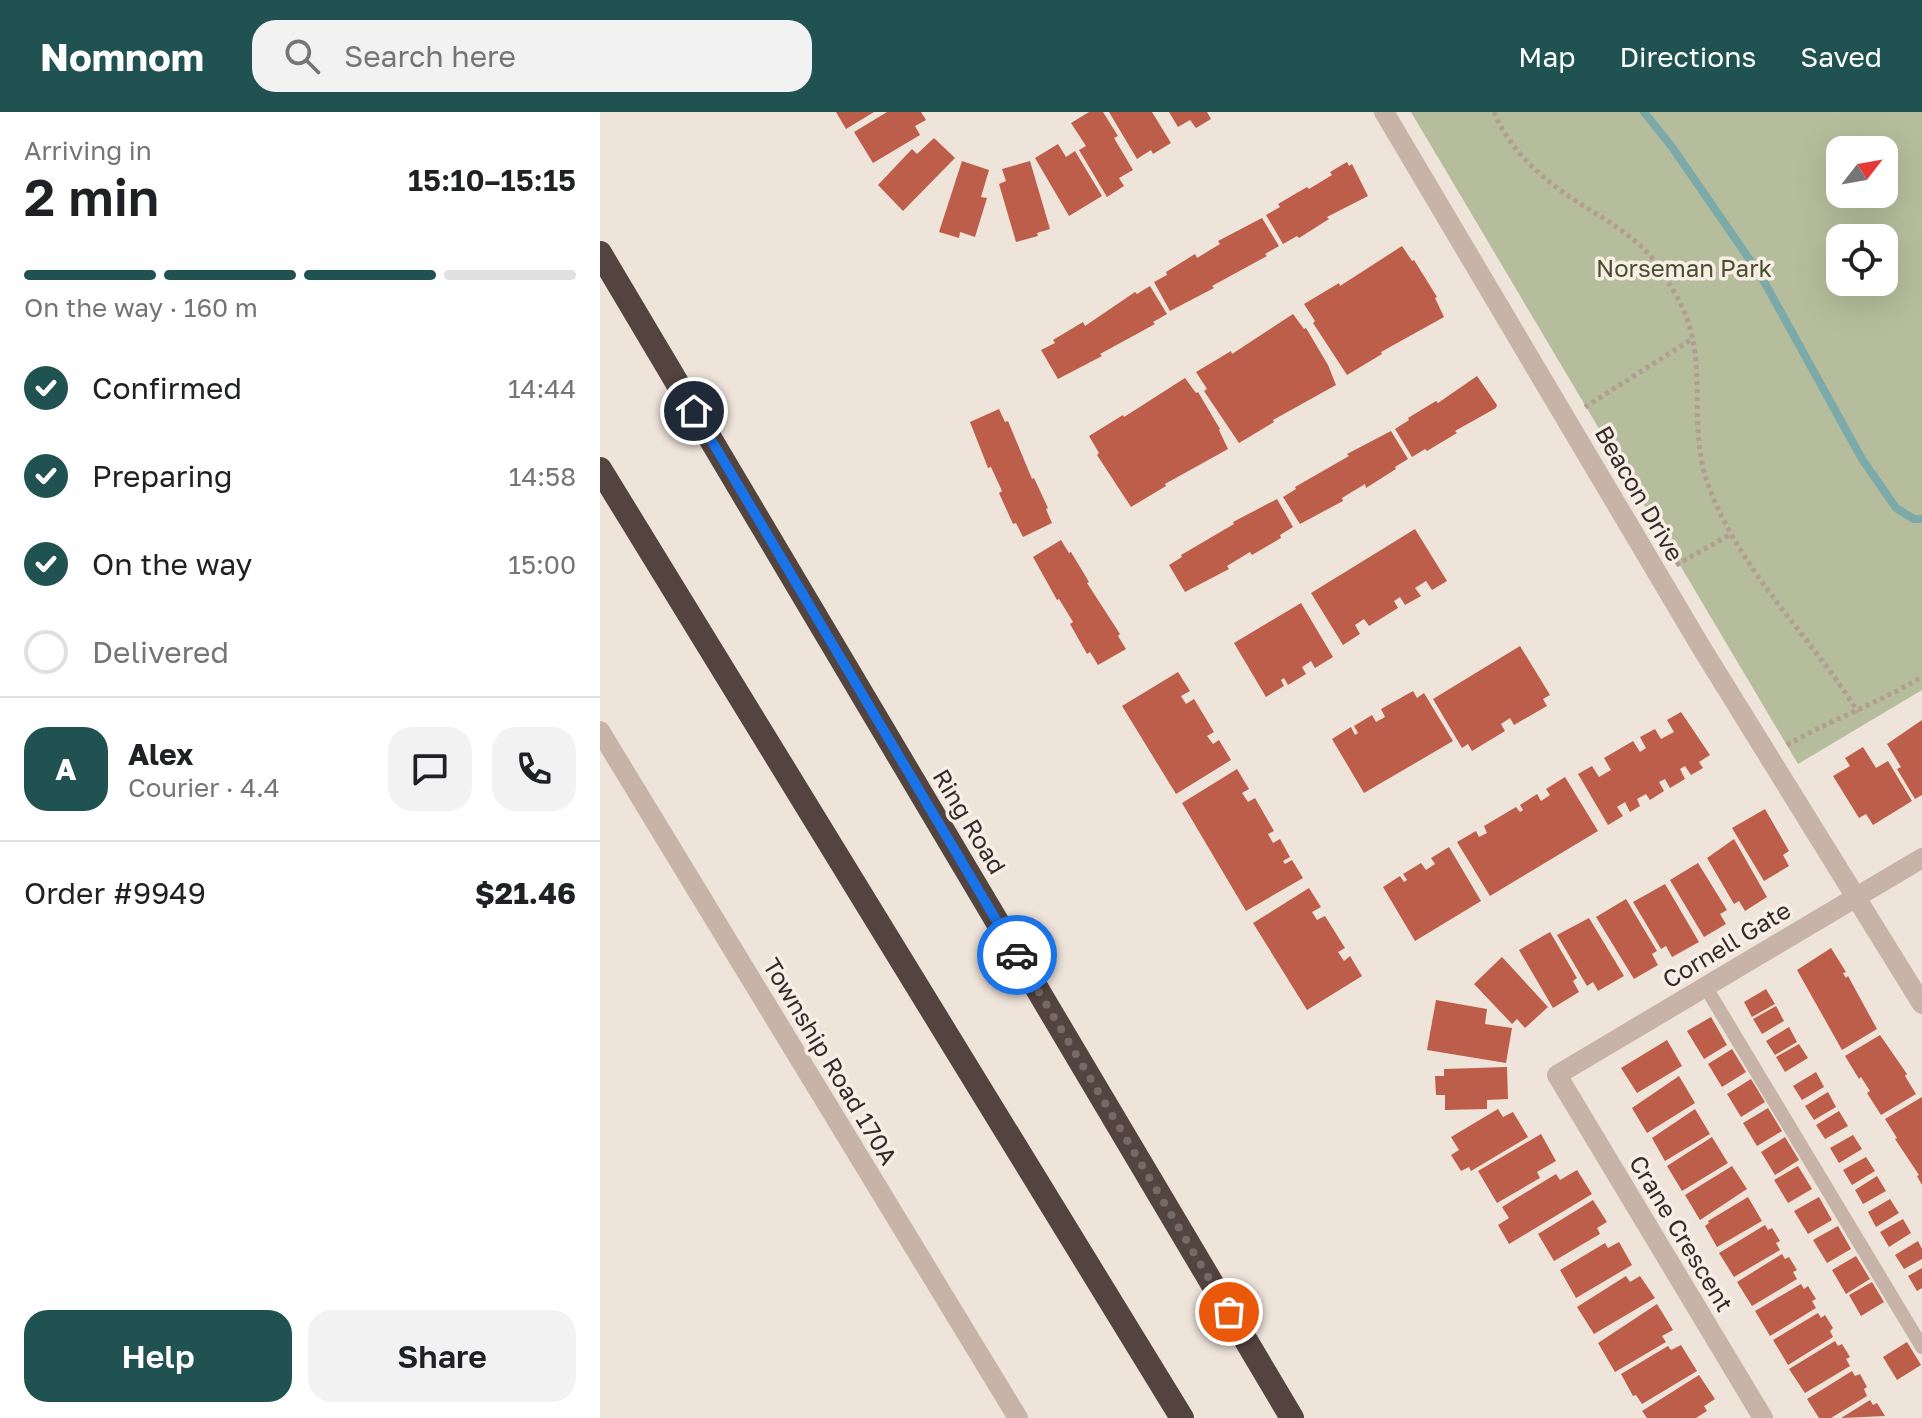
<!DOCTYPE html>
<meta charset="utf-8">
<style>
:root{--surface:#fff;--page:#f2f2f2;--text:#202124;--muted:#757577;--line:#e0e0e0;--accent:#205251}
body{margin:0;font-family:"Golos Text",sans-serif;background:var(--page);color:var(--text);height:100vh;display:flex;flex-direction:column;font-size:30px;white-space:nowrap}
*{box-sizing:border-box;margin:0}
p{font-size:26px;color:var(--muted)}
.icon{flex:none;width:44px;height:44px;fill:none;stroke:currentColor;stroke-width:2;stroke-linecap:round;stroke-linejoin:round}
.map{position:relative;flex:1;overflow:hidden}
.sheet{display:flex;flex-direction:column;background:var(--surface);width:600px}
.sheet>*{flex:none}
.needle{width:52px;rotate:59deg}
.buttons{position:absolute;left:1226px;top:24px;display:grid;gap:16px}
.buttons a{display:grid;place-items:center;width:72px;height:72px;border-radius:16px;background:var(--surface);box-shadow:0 8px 32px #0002;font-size:40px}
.pin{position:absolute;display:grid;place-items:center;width:68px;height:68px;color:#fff;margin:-34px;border:4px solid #fff;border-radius:50%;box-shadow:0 2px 8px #0007}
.courier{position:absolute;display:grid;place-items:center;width:80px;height:80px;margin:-40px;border:6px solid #1a73e8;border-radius:50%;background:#fff;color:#222;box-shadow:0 2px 10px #0007}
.headline em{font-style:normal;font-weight:600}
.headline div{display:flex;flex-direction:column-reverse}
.headline{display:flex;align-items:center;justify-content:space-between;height:136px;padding:0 24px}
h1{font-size:52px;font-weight:600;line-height:60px}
.bar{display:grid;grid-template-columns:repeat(4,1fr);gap:12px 8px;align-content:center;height:96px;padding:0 24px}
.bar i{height:10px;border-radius:6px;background:var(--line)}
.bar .on{background:var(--accent)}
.bar p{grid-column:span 4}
.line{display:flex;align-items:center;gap:20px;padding:0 24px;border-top:2px solid var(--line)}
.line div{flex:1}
.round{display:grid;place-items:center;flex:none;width:84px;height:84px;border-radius:24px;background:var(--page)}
ol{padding:0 24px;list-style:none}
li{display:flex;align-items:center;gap:24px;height:88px}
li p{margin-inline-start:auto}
li .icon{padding:8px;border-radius:50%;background:var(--accent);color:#fff;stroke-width:4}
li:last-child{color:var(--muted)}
li i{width:44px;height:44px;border:4px solid var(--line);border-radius:50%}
.primary-button{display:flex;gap:16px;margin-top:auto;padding:16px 24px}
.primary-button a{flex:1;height:92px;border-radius:24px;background:var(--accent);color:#fff;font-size:32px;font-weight:600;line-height:92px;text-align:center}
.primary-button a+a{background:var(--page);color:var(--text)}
header{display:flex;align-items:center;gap:48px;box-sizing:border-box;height:112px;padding:0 40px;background:var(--accent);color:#fff}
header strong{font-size:38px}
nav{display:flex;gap:44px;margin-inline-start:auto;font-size:28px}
.search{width:560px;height:72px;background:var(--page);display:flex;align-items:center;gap:20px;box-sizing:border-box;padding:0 28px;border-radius:24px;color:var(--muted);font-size:30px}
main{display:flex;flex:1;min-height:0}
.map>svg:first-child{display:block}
.green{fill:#b5bd9c;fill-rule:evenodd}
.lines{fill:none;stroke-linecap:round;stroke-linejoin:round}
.stream{stroke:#7baaa9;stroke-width:8}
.building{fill:#bd5e4b}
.path{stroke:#b29d92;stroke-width:5;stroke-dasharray:4 4;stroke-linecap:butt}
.lane{stroke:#c7b3a7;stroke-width:14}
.street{stroke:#c7b3a7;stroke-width:20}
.highway{stroke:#54443f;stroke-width:24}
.done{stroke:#756b66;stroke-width:8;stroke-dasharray:0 14.4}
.route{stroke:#1a73e8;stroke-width:10}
.labels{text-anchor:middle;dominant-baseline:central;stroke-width:7;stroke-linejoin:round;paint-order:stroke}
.park-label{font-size:24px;fill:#46502d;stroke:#f8eee6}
.street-label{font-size:24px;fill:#342a27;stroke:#f8eee6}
</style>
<header>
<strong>Nomnom</strong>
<div class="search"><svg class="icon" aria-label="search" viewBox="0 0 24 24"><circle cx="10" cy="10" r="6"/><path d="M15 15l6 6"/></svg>Search here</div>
<nav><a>Map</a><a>Directions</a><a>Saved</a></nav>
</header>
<main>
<section class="sheet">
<div class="headline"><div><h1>2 min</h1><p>Arriving in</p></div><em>15:10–15:15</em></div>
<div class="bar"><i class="on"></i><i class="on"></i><i class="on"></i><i></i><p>On the way · 160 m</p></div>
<ol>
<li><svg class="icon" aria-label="check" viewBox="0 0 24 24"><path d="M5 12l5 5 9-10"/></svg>Confirmed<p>14:44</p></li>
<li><svg class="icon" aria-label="check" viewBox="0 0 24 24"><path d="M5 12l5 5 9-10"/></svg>Preparing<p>14:58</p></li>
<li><svg class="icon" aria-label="check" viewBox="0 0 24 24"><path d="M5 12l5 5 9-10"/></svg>On the way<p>15:00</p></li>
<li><i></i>Delivered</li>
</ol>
<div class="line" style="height:144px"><b class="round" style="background:var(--accent);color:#fff">A</b><div><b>Alex</b><p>Courier · 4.4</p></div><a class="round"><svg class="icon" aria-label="chat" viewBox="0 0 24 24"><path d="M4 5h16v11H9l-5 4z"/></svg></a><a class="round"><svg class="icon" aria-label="phone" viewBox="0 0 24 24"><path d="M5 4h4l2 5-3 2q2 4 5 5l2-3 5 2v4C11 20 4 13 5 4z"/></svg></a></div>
<div class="line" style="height:104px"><div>Order #9949</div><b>$21.46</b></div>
<div class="primary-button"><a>Help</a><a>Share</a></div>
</section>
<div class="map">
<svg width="1322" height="1306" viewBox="0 0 1322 1306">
<rect width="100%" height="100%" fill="#efe4da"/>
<path class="green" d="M811 0H1322V578L1198 652ZM1284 38V82H1240V38ZM1284 126V170H1240V126Z"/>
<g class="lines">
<path class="stream" d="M1044 0 1072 35 1161 164 1262 347 1296 396 1314 407H1322"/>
</g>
<path class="building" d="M236 0H274L246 17Z
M287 0H321L326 8 315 14 320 23 273 51 254 20Z
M489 0H503L518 24 514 26 533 58 519 66 524 74 507 85 479 38 486 34 471 11Z
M509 0H552L571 31 553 42 551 38 537 47Z
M569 0H607L611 7 596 16 590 8 578 15Z
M334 26 355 46 303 99 278 73 312 37 317 42Z
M458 32 466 45 475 39 502 84 469 104 435 46Z
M362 49 389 58 381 85 387 86 375 125 360 120 359 126 339 120Z
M430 49 450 117 437 121 438 124 416 130 399 72 406 69 402 57Z
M747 50 749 54 752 52 768 84 727 105 729 107 699 126 697 124 683 132 666 103 680 95 678 92 707 75 709 77 732 63 730 60Z
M662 106 679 134 665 142 667 144 612 174 614 176 570 199 554 170 567 163 566 160 595 142 597 146 620 132 618 129Z
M802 134 812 149 814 148 837 185 835 186 844 205 781 240 782 242 747 263 713 211 715 209 704 192 739 171 740 174Z
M550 174 567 202 553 210 555 212 500 242 502 244 458 267 441 238 455 231 453 228 483 210 485 214 535 180 537 182Z
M693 202 704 217 706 216 728 253 736 273 673 308 674 310 639 331 604 279 607 277 596 260 631 239 632 242Z
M877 264 897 293 896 296 855 319 857 321 827 339 825 337 812 345 795 317 809 308 808 306 836 289 838 291Z
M585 266 596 281 598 280 620 317 619 318 628 337 565 372 566 374 531 395 497 343 499 341 489 324 523 303 524 305Z
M399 297 405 310 408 309 432 367 434 366 448 396 446 397 452 411 423 425 416 411 413 412 399 381 402 379 391 355 388 356 370 310Z
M791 319 808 347 795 355 796 357 766 376 765 372 742 386 743 389 700 412 683 385 696 377 695 375 749 344 747 342Z
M677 387 693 415 680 423 681 426 652 443 650 440 627 454 629 457 585 480 569 453 582 445 581 443 634 412 633 410Z
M815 417 847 469 832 478 826 469 815 476 821 484 805 493 800 485 794 489 798 496 769 514 764 507 755 513 760 522 743 533 711 481Z
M461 428 469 441 471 440 489 470 487 471 520 522 518 524 526 537 498 553 490 540 487 542 470 512 473 510 459 487 457 488 433 445Z
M701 491 733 545 715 556 711 549 702 555 706 562 688 573 684 566 681 568 684 574 666 585 634 531Z
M920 534 950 583 943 587 947 594 914 613 910 606 901 612 905 619 872 639 868 632 862 636 833 587Z
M578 560 590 579 581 584 586 592 594 587 614 620 607 624 613 632 619 628 631 648 576 682 522 594Z
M813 579 817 586 824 581 853 629 764 681 732 627 751 615 755 623 758 621 754 614 772 603 776 610 785 605 781 597Z
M1081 600 1110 643 1099 650 1103 656 1091 663 1085 654 1080 657 1085 667 1070 676 1065 667 1059 670 1064 679 1050 688 1046 682 1037 687 1040 694 1030 700 1025 690 1017 695 1023 704 1008 713 978 662 992 654 999 665 1011 658 1004 646 1033 629 1040 640 1046 636 1040 625 1055 617 1061 627 1074 620 1067 608Z
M1322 608V683L1315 687 1297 657 1301 655 1287 632Z
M1263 635 1276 656 1288 649 1312 689 1273 713 1266 702 1259 706 1233 664 1250 654 1245 646Z
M637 657 649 677 642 681 648 690 655 686 674 719 668 722 673 731 680 727 690 745 683 749 685 752 692 748 703 766 646 799 582 691Z
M965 665 998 719 890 784 857 730 876 719 879 725 887 721 884 714 916 695 920 700 923 698 920 693 937 682 941 689 950 683 946 677Z
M1165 697 1189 739 1183 743 1189 754 1164 769 1132 716Z
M1134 727 1167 785 1145 799 1139 789 1134 792 1107 746Z
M849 735 881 789 815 829 783 775 800 764 804 770 807 768 803 762 821 751 826 758 835 752 831 746Z
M1098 751 1127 798 1120 802 1126 812 1104 825 1070 768Z
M1065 772 1099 830 1072 845 1066 834 1061 837 1033 790Z
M709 776 721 795 712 800 717 808 725 804 745 836 738 840 744 849 750 844 762 864 707 898 653 811Z
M1026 787 1057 839 1052 842 1058 853 1034 867 996 805Z
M989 806 1024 864 998 879 993 870 987 874 957 823Z
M950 820 977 866 973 869 979 880 953 896 919 838Z
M1231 836 1246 860 1243 861 1246 866 1248 864 1277 917 1242 938 1197 858Z
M902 845 948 895 925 916 917 907 912 912 874 872Z
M1166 877 1175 892 1152 905 1144 890Z
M836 888 887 897 885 912 912 916 906 951 827 938Z
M1176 894 1184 909 1162 922 1153 907Z
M1111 905 1127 933 1104 947 1087 919Z
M1189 915 1197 930 1175 943 1166 929Z
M1280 923 1307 962 1305 964 1316 982 1281 1003 1267 981 1270 979 1261 965 1259 967 1245 944Z
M1067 928 1082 954 1037 981 1021 956Z
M1199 932 1208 946 1185 960 1176 945Z
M1132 937 1146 960 1122 975 1108 952Z
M907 955 908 987 887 988V997L845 998V983H836L835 964H844V957Z
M1216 960 1224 975 1202 988 1193 974Z
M1079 964 1095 991 1047 1021 1032 996Z
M1151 967 1165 990 1141 1005 1127 982Z
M1228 980 1236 995 1214 1008 1205 994Z
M1322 985V1073L1317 1064 1319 1063 1295 1027 1297 1026 1285 1007Z
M1168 996 1182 1019 1157 1034 1143 1011Z
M898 997 903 1005 913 1000 928 1025 871 1059 869 1055 861 1059 851 1043 859 1038 851 1025Z
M1095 997 1110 1022 1065 1049 1052 1026Z
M1239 999 1248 1014 1225 1027 1216 1013Z
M941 1022 956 1049 937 1060 940 1066 897 1091 878 1059Z
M1253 1023 1262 1037 1239 1051 1230 1036Z
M1112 1025 1128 1051 1082 1079 1067 1054Z
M1185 1025 1199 1048 1175 1063 1161 1040Z
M1266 1045 1275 1059 1252 1073 1243 1058Z
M1132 1054 1147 1077 1100 1108 1085 1083Z
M1198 1054 1212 1077 1188 1091 1174 1068Z
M977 1058 992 1082 909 1132 898 1113 909 1106 902 1095 956 1062 960 1068Z
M1277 1064 1286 1079 1263 1092 1255 1078Z
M1148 1085 1162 1109 1117 1135 1105 1114 1109 1111 1108 1109Z
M1219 1085 1232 1108 1208 1122 1194 1099Z
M1290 1087 1299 1101 1276 1115 1268 1100Z
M993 1088 1007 1110 997 1116 1000 1122 954 1149 938 1122Z
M1303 1107 1311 1121 1289 1135 1280 1120Z
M1165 1113 1168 1118 1172 1116 1180 1129 1176 1131 1180 1138 1134 1165 1119 1141Z
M1238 1114 1251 1137 1227 1151 1213 1128Z
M1318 1129 1322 1137V1147L1304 1157 1295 1143Z
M1019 1130 1032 1153 976 1186 960 1158 1005 1131 1008 1136Z
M1182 1142 1185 1147 1189 1145 1197 1158 1193 1160 1197 1167 1152 1194 1137 1170Z
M1256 1144 1270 1167 1246 1182 1232 1158Z
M1322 1156V1176L1317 1179 1308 1164Z
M1026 1164 1030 1170 1040 1164 1055 1186 994 1222 977 1195Z
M1272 1170 1284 1190 1261 1204 1249 1183Z
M1201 1172 1204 1177 1208 1174 1216 1187 1212 1189 1216 1196 1170 1224 1155 1199Z
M1057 1192 1073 1218 1062 1224 1066 1230 1015 1260 998 1231Z
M1218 1201 1221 1206 1225 1203 1233 1216 1230 1219 1233 1225 1188 1253 1173 1228Z
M1235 1229 1238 1234 1242 1232 1250 1245 1246 1247 1250 1254 1205 1281 1189 1257Z
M1307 1230 1321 1253 1297 1268 1283 1245Z
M1081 1233 1097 1259 1042 1292 1036 1283 1033 1284 1021 1262 1068 1234 1071 1238Z
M1252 1259 1255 1264 1260 1262 1267 1275 1264 1277 1267 1284 1231 1306H1219L1207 1287Z
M1099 1263 1115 1287 1104 1294 1107 1299 1096 1306H1047L1042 1299Z
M1270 1288 1273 1293 1277 1291 1285 1304 1241 1306Z"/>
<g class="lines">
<path class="path" d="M894 0C908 35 940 65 970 85 1005 109 1040 124 1063 161 1073 178 1085 197 1090 216 1105 269 1088 322 1110 378 1142 461 1211 525 1258 600
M985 295 1092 227
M1076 453 1131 422
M1187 633C1231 608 1278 591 1322 565"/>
<path class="lane" d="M1105 874 1322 1235"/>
<path class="street" d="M784 0 1101 535 1322 892
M0 619 418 1306
M1163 1306 957 963 1322 746"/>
<path class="highway" d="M0 141 692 1306
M0 357 582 1306"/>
</g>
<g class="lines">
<path class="done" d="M417 843 629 1200"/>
<path class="route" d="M94 299 417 843"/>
</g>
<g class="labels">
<g class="park-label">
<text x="1084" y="155">Norseman Park</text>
</g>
<g class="street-label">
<text transform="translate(1040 381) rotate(60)">Beacon Drive</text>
<text transform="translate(370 709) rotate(59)">Ring Road</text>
<text transform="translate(1126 832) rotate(-31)">Cornell Gate</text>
<text transform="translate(231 949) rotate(59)">Township Road 170A</text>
<text transform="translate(1082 1121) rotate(59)">Crane Crescent</text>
</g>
</g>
</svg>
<div class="buttons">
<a><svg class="needle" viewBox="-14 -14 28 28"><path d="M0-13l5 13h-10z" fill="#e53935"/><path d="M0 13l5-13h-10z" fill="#757577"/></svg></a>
<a><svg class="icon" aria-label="locate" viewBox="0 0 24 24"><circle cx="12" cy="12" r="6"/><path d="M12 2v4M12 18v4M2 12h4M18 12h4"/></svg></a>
</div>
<div class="pin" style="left:629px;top:1200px;background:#ea580c"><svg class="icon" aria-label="bag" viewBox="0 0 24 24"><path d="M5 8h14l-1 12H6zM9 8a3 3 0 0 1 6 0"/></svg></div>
<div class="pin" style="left:94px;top:299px;background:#1f2937"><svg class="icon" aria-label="home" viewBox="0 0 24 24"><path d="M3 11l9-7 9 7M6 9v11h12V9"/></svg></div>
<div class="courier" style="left:417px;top:843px"><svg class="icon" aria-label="car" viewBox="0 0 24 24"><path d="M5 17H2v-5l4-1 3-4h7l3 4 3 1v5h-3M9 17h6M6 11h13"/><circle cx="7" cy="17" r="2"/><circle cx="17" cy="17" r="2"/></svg></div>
</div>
</main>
